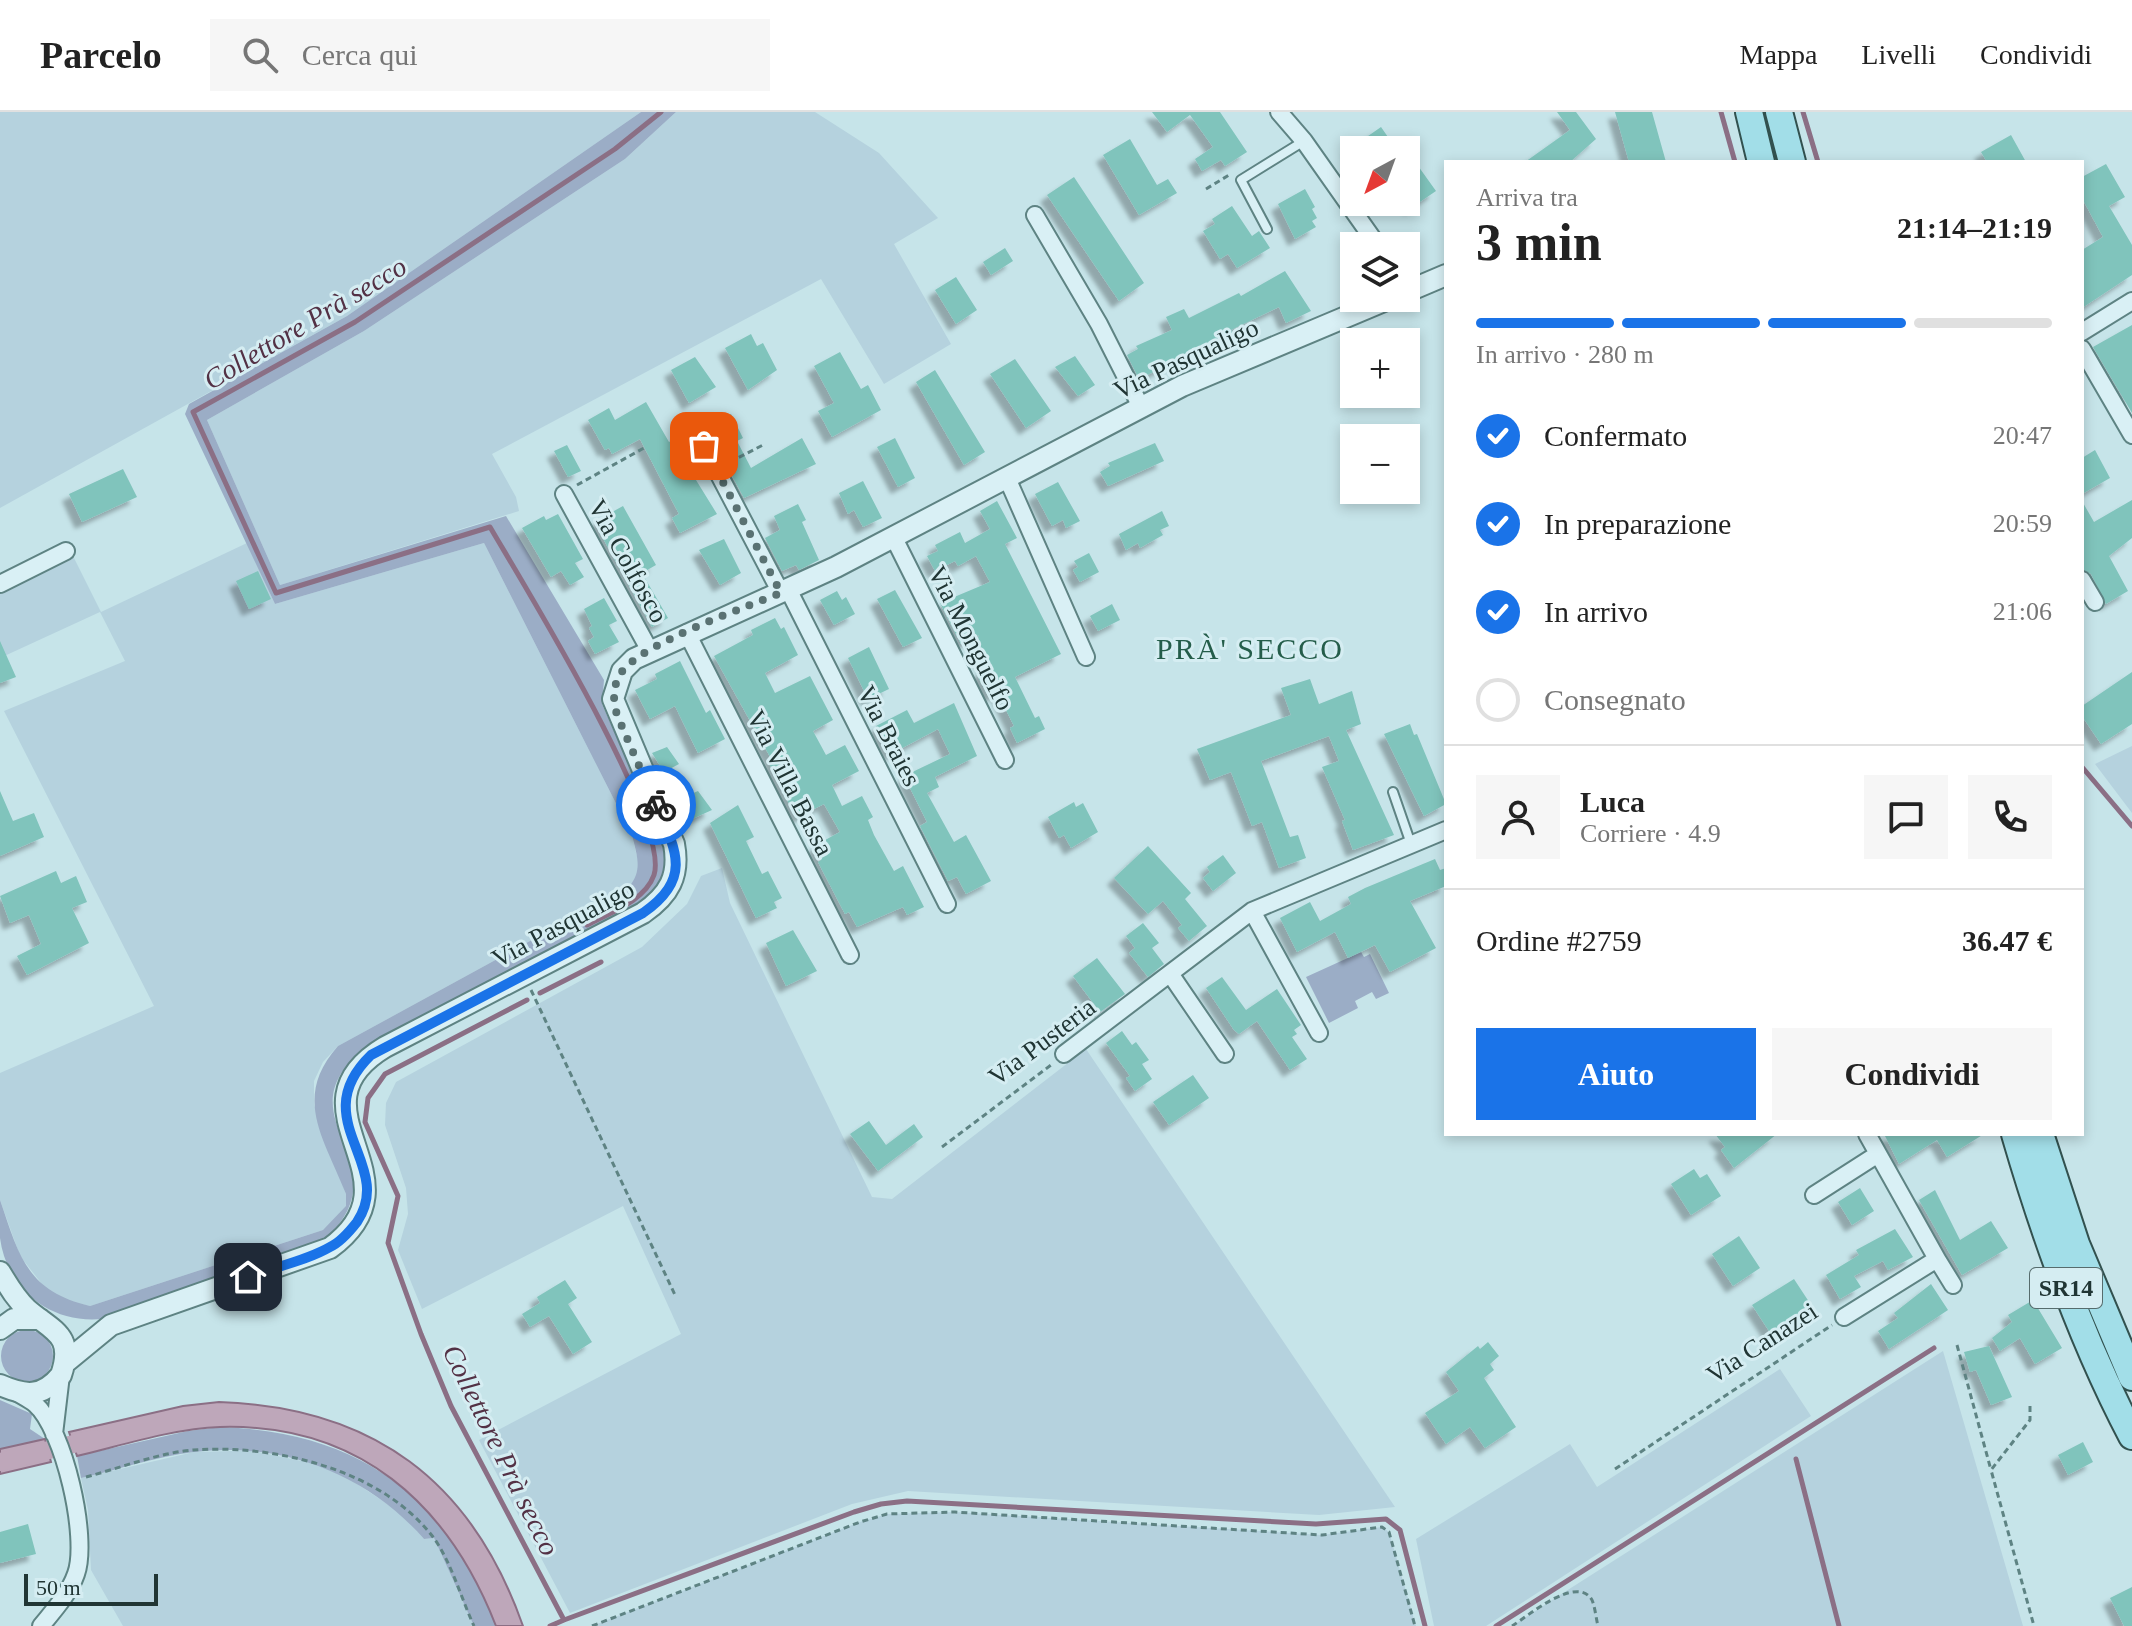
<!DOCTYPE html>
<html lang="it">
<meta charset="utf-8">
<style>
:root{--surface:#fff;--page:#f6f6f6;--text:#222;--muted:#767676;--line:#e0e0e0;--accent:#1a73e8}
body{margin:0;font-family:"Times New Roman",serif;background:var(--page);color:var(--text);height:100vh;display:flex;flex-direction:column;font-size:30px;white-space:nowrap}
*{box-sizing:border-box;margin:0}
p{font-size:26px;color:var(--muted)}
.icon{flex:none;width:44px;height:44px;fill:none;stroke:currentColor;stroke-width:2;stroke-linecap:round;stroke-linejoin:round}
.map{position:relative;flex:1;overflow:hidden}
.sheet{position:absolute;left:1444px;top:48px;width:640px;height:976px;display:flex;flex-direction:column;background:var(--surface);border-radius:0px;box-shadow:0 4px 12px #0003}
.sheet>*{flex:none}
.needle{width:52px;rotate:221deg}
.fabs{position:absolute;left:1340px;top:24px;display:grid;gap:16px}
.fabs a{display:grid;place-items:center;width:80px;height:80px;border-radius:0px;background:var(--surface);box-shadow:0 4px 12px #0003;font-size:40px}
.scale{position:absolute;left:24px;bottom:20px;width:134px;box-sizing:border-box;padding-left:8px;border:4px solid #203534;border-top:0;font-size:22px;line-height:28px;white-space:nowrap;color:#203534;-webkit-text-stroke:6px #d5edf2;paint-order:stroke}
.pin{position:absolute;display:grid;place-items:center;width:68px;height:68px;color:#fff;margin:-34px;border-radius:16px;box-shadow:0 4px 12px #0006}
.courier{position:absolute;display:grid;place-items:center;width:80px;height:80px;margin:-40px;border:6px solid #1a73e8;border-radius:50%;background:#fff;color:#222;box-shadow:0 2px 10px #0007}
.overview em{font-style:normal;font-weight:800}
.overview div{display:flex;flex-direction:column-reverse}
.overview{display:flex;align-items:center;justify-content:space-between;height:136px;padding:0 32px}
h1{font-size:52px;font-weight:800;line-height:60px}
.bar{display:grid;grid-template-columns:repeat(4,1fr);gap:12px 8px;align-content:center;height:96px;padding:0 32px}
.bar i{height:10px;border-radius:6px;background:var(--line)}
.bar .selected{background:var(--accent)}
.bar p{grid-column:span 4}
.line{display:flex;align-items:center;gap:20px;padding:0 32px;border-top:2px solid var(--line)}
.line div{flex:1}
.round{display:grid;place-items:center;flex:none;width:84px;height:84px;border-radius:0px;background:var(--page)}
ol{padding:0 32px;list-style:none}
li{display:flex;align-items:center;gap:24px;height:88px}
li p{margin-inline-start:auto}
li .icon{padding:8px;border-radius:50%;background:var(--accent);color:#fff;stroke-width:4}
li:last-child{color:var(--muted)}
li i{width:44px;height:44px;border:4px solid var(--line);border-radius:50%}
.button{display:flex;gap:16px;margin-top:auto;padding:16px 32px}
.button a{flex:1;height:92px;border-radius:0px;background:var(--accent);color:#fff;font-size:32px;font-weight:800;line-height:92px;text-align:center}
.button a+a{background:var(--page);color:var(--text)}
header{display:flex;align-items:center;gap:48px;box-sizing:border-box;height:112px;padding:0 40px;background:var(--surface);border-bottom:2px solid var(--line)}
header strong{font-size:38px}
nav{display:flex;gap:44px;margin-inline-start:auto;font-size:28px}
.search{width:560px;height:72px;background:var(--page);display:flex;align-items:center;gap:20px;box-sizing:border-box;padding:0 28px;border-radius:0px;color:var(--muted);font-size:30px}
.map>svg:first-child{display:block}
.farmland{fill:#b5d2de}
.green{fill:#9badc6}
.water{fill:#bea7ba;stroke:#8b6f85;stroke-width:2}
.lines{fill:none;stroke-linecap:round;stroke-linejoin:round}
.stream{stroke:#8b6f85;stroke-width:5}
.canal{stroke:#bea7ba;stroke-width:18}
.building{fill:#80c4bc;filter:url(#shadow)}
.service-casing{stroke:#5e8383;stroke-width:12}
.minor-casing{stroke:#5e8383;stroke-width:20}
.tertiary-casing{stroke:#5e8383;stroke-width:24}
.primary-casing{stroke:#32514f;stroke-width:30}
.path{stroke:#5e8383;stroke-width:3;stroke-dasharray:6 4;stroke-linecap:butt}
.service{stroke:#d9f0f5;stroke-width:8}
.minor{stroke:#d9f0f5;stroke-width:16}
.tertiary{stroke:#d9f0f5;stroke-width:20}
.primary{stroke:#a2dee8;stroke-width:26}
.done{stroke:#5a7273;stroke-width:8;stroke-dasharray:0 14.4}
.route{stroke:#1a73e8;stroke-width:10}
.labels{text-anchor:middle;dominant-baseline:central;stroke-width:6;stroke-linejoin:round;paint-order:stroke}
.shield{fill:#d5edf2;stroke:#566c6d;stroke-width:2}
.shield-label{font-size:24px;font-weight:bold;fill:#203534}
.street-label{font-size:26px;fill:#203534;stroke:#d5edf2}
.water-label{font-size:28px;font-style:italic;fill:#533145;stroke:#d5edf2}
.quarter-label{font-size:30px;letter-spacing:2px;fill:#245d4a;stroke:#d5edf2}
</style>
<header>
<strong>Parcelo</strong>
<div class="search"><svg class="icon" aria-label="search" viewBox="0 0 24 24"><circle cx="10" cy="10" r="6"/><path d="M15 15l6 6"/></svg>Cerca qui</div>
<nav><a>Mappa</a><a>Livelli</a><a>Condividi</a></nav>
</header>
<div class="map">
<svg width="2132" height="1514" viewBox="0 0 2132 1514">
<defs>
<filter id="shadow"><feDropShadow dx="-7" dy="7" stdDeviation="2" flood-color="#0004"/></filter>
</defs>
<rect width="100%" height="100%" fill="#c6e4e9"/>
<path class="farmland" d="M0 0H641L347 204 0 396Z
M676 0H815L879 41 938 106 894 132 951 232 884 272 821 167 492 342 516 385 519 399 280 473 207 308 364 219 625 47Z
M247 431 275 492 484 431 632 723 639 753 637 765 629 775 338 934 323 950 314 969V993L346 1082V1095L336 1108 323 1118 90 1194 67 1189 45 1176 20 1144 0 1088V961L154 894 4 599 125 549 100 500 0 546V482L74 446 101 500Z
M2132 634V701L2095 652Z
M722 756 730 791 872 1085 892 1087 1086 937 1395 1395 1319 1403 908 1379 852 1392 570 1501 479 1328 681 1222 623 1094 422 1197 398 1138 408 1102 406 1076 385 1013 386 991 396 970 642 835 687 792 701 764Z
M1943 1239 2023 1514H1512L1563 1481Z
M1780 1257 1811 1304 1486 1514H1434L1416 1427 1570 1332 1597 1375Z
M232 1339H254L311 1351 342 1362 401 1401 424 1427 434 1426 474 1514H123L91 1458 88 1398 81 1366 194 1340Z
M955 1400 1322 1423 1382 1415 1389 1420 1416 1514H592L860 1410 887 1402Z"/>
<path class="green" d="M641 0H676L625 47 364 219 207 308 280 473 506 404 604 568 602 592 665 735C668 762 658 779 637 794L371 932C271 1004 408 1047 326 1127L102 1207C51 1212 7 1178 0 1126 0 1114 0 1100 0 1088 19 1143 26 1179 90 1194L323 1118 346 1094V1082C324 1026 292 986 338 934L629 775C643 758 637 744 632 723L484 431 275 492 185 302 189 292 347 204Z
M1361 840 1364 845 1370 842 1389 881 1376 887 1372 880 1355 889 1358 896 1329 911 1306 865Z
M1 1244a26 26 0 1 1 52 0a26 26 0 1 1-52 0Z
M0 1288 32 1302 30 1317 45 1327 0 1337Z
M220 1315C360 1320 446 1384 496 1514H474L434 1426 424 1427C367 1362 282 1329 194 1340 157 1344 118 1358 81 1366L77 1344 188 1319Z"/>
<path class="water" d="M219 1290C373 1295 472 1369 523 1514H496C448 1391 358 1311 220 1315 172 1317 123 1333 77 1344L69 1320 183 1294Z
M45 1327 51 1350 0 1362V1337Z"/>
<g class="lines">
<path class="stream" d="M1721 0 1735 50
M1803 0 1818 50
M2082 655 2132 714
M587 813C609 801 645 789 654 763 671 711 522 470 490 415L276 481 193 300 355 210 615 37 661 0
M540 881 601 850
M527 888 385 962 368 986 365 1010 398 1084 388 1131 421 1222 451 1294 564 1508 550 1514
M1796 1347 1839 1514
M564 1508 854 1400 881 1392 907 1389 1316 1412 1386 1407 1400 1418 1425 1514
M1496 1514 1934 1236"/>
<path class="canal" d="M0 1350 94 1327"/>
</g>
<path class="building" d="M1152 0H1220L1247 40 1225 54 1221 48 1202 59 1195 47 1213 35 1190 3 1167 20Z
M1557 0H1576L1596 27 1570 50H1525L1570 18Z
M1615 0H1652L1666 50H1629Z
M1381 15 1397 38H1348Z
M2011 23 2026 50H1987L1981 40Z
M1130 27 1157 73 1168 67 1177 81 1139 103 1103 43Z
M1416 51 1436 79 1411 96 1406 88V58Z
M2106 52 2125 85 2109 94 2132 133V163L2082 196V138L2103 125 2082 86V65Z
M1074 65 1144 171 1119 189 1047 83Z
M1305 77 1315 95 1312 97 1317 106 1312 109 1316 115 1295 127 1278 92Z
M1232 94 1252 124 1259 119 1270 136 1237 156 1228 142 1220 147 1203 119 1215 112 1212 107Z
M1005 136 1013 149 991 163 983 150Z
M1285 159 1311 199 1286 211 1279 195 1231 218 1236 229 1176 255 1174 250 1139 267 1127 243 1138 237 1136 234 1172 218 1166 205 1184 197 1189 206 1239 181 1241 184Z
M956 165 977 198 956 212 935 178Z
M2132 213V301L2093 235Z
M751 222 757 234 763 231 777 258 748 278 725 236Z
M840 240 861 277 868 273 881 298 832 325 818 299 834 291 814 254Z
M1075 244 1095 273 1078 284 1055 255Z
M695 245 716 275 689 291 671 258Z
M1015 247 1051 299 1026 316 990 262Z
M935 258 985 340 964 353 916 270Z
M646 290 669 330 684 321 694 341 683 347 717 402 680 421 672 406 679 402 640 327 612 342 609 336 605 338 588 308 609 296 615 308Z
M731 302 743 326 737 329 751 356 802 326 816 352 744 386 730 360 736 357 712 311Z
M895 326 915 366 898 375 877 335Z
M1155 331 1164 349 1108 374 1100 360 1110 354 1108 351Z
M567 333 581 359 568 365 554 339Z
M2095 338 2110 366 2082 382V346Z
M123 357 137 385 82 410 69 382Z
M863 369 882 406 863 415 854 398 848 402 839 381Z
M1058 370 1080 409 1066 416 1063 408 1052 414 1035 382Z
M2132 388V426L2109 444 2128 479 2106 492 2091 462 2082 457V389L2094 410Z
M997 389 1017 426 1005 432 1061 542 1015 565 1035 606 1039 604 1045 617 1017 631 1010 616 1014 614 997 580 989 585 976 561 986 556 975 535 979 523 961 532 940 491 990 470 976 444 958 454 955 449 935 459 927 444 938 439 935 433 960 420 965 431 990 417 980 399Z
M798 392 806 408 802 410 819 448 799 458 796 453 782 459 765 426 780 418 774 404Z
M623 394 656 453 642 461 668 506 652 515 594 410Z
M1162 399 1169 414 1160 418 1163 423 1140 436 1138 431 1126 438 1119 422Z
M558 402 583 447 575 451 584 465 570 473 561 459 551 465 522 416 544 404 546 408Z
M724 427 741 461 720 473 699 438Z
M1089 441 1099 460 1080 470 1073 458 1078 455 1074 449Z
M258 459 271 487 249 497 236 469Z
M895 478 922 526 903 535 877 487Z
M837 479 842 488 846 485 855 502 834 513 820 488Z
M604 486 617 509 609 513 619 530 595 542 588 529 594 525 589 516 592 514 584 497Z
M1112 492 1120 508 1098 519 1090 504Z
M775 506 781 517 784 515 798 543 765 561 775 581 810 564 833 608 813 619 826 643 845 633 859 659 832 673 842 694 862 684 873 705 868 708 874 723 894 759 903 754 924 795 907 803 903 795 857 815 849 800 845 802 818 750 821 748 814 734 840 720 824 692 796 706 769 651 773 650 714 544 753 523 751 518Z
M0 529 16 565 0 571Z
M869 535 889 577 868 587 848 546Z
M680 549 706 601 710 598 725 627 698 641 675 594 650 607 635 578 657 567 655 562Z
M2132 560V612L2101 632 2082 604V594Z
M1310 567 1319 592 1352 579 1361 612 1346 618 1394 723 1353 738 1342 709 1345 708 1322 655 1339 649 1329 624 1261 649 1290 725 1298 723 1306 746 1279 756 1262 710 1252 714 1231 660 1210 668 1197 637 1291 603 1281 576Z
M954 591 977 644 935 665 939 675 927 681 954 730 966 723 991 769 966 782 957 765 948 769 920 714 927 710 904 664 950 642 938 617 891 642 876 614 907 598 914 611Z
M1410 612 1414 623 1417 622 1446 692 1424 704 1384 622Z
M667 635 679 652 664 660 652 641Z
M0 679 13 709 34 701 44 725 0 744Z
M698 679 712 698 692 707 682 686Z
M1074 690 1076 695 1083 691 1098 720 1071 736 1064 723 1059 726 1048 705Z
M738 693 754 725 746 729 762 762 768 759 782 786 774 790 777 796 756 806 710 711Z
M1148 734 1191 781 1185 787 1207 814 1189 829 1178 816 1182 813 1163 789 1148 802 1114 766Z
M1223 743 1236 761 1213 779 1203 766 1210 760 1207 755Z
M1435 747 1440 758 1446 756V774L1410 789 1436 836 1390 860 1375 833 1348 846 1335 820 1297 840 1280 806 1310 790 1320 809 1351 792 1348 785 1365 776Z
M56 759 61 771 76 764 87 790 72 796 89 831 27 863 17 844 41 832 29 803 10 811 0 784Z
M1143 811 1159 831 1152 836 1164 852 1148 865 1129 841 1135 836 1126 824Z
M793 818 817 859 786 874 766 831Z
M1097 846 1125 882 1100 900 1073 864Z
M1222 865 1246 898 1277 877 1301 913 1294 918 1297 922 1292 925 1307 947 1290 958 1257 909 1239 922 1234 918 1206 876Z
M1122 919 1132 933 1136 930 1149 948 1142 952 1152 967 1135 979 1126 966 1130 964 1106 931Z
M1193 963 1209 986 1169 1013 1153 990Z
M869 1009 886 1033 914 1012 923 1025 878 1059 850 1022Z
M1715 1022H1777L1734 1056 1721 1038 1725 1035Z
M1884 1022H1984L1947 1045 1937 1028 1899 1052Z
M1694 1057 1700 1066 1707 1062 1721 1084 1691 1103 1671 1072Z
M1860 1076 1874 1099 1852 1113 1838 1090Z
M1935 1078 1960 1128 1991 1109 2008 1136 1962 1163 1919 1088Z
M1895 1117 1913 1145 1888 1158 1883 1149 1854 1164 1861 1175 1840 1187 1826 1163 1859 1143 1856 1138Z
M1739 1124 1760 1156 1733 1174 1712 1142Z
M1794 1167 1815 1199 1773 1225 1752 1193Z
M565 1168 577 1186 568 1192 592 1230 573 1242 549 1204 530 1215 522 1202 540 1191 537 1185Z
M1931 1172 1948 1198 1889 1237 1878 1219 1898 1206 1894 1201Z
M2033 1188 2062 1236 2035 1252 2020 1226 2000 1239 1992 1226 2012 1210 2008 1203Z
M1488 1230 1499 1244 1490 1252 1494 1258 1484 1266 1516 1315 1485 1336 1470 1315 1446 1332 1425 1301 1459 1279 1446 1260 1478 1234 1480 1237Z
M1989 1234 2012 1285 1991 1293 1976 1258 1970 1260 1964 1240Z
M2083 1330 2093 1350 2068 1363 2058 1343Z
M28 1412 36 1442 0 1451V1420Z
M2132 1475V1514H2124L2110 1486Z"/>
<g class="lines">
<g class="service-casing">
<path id="service" d="M1267 117 1241 68 1304 29
M1393 680 1411 732"/>
</g>
<g class="minor-casing">
<path id="minor" d="M1279 0 1304 29 1378 134
M1035 103 1099 212 1141 295
M2082 220 2132 189
M2082 237 2132 323
M692 311 781 481
M1007 366 1086 545
M564 382 650 539
M894 426 1005 648
M2082 468 2095 490
M0 472 66 439
M788 477 947 792
M687 521 850 843
M1252 799 1319 921
M1171 863 1225 942
M1064 942 1252 799 1446 718
M1814 1083 1878 1042
M1937 1147 1953 1173
M1844 1205 1937 1147 1867 1022
M19 1282C24 1285 30 1288 35 1292 64 1317 89 1426 76 1462 69 1482 54 1498 41 1514
M54 1322 61 1263"/>
</g>
<g class="tertiary-casing">
<path id="tertiary" d="M1406 180 1446 163
M0 1160C8 1173 15 1186 27 1197 52 1219 75 1222 61 1263 42 1286 25 1284 0 1273
M0 1217 14 1207H40
M66 1250 111 1213 330 1136C426 1066 282 997 385 935L643 801C669 783 680 764 674 732L613 587 622 559 634 547 836 455 1182 274 1391 186"/>
</g>
<g class="primary-casing">
<path id="primary" d="M1749 0 1761 50
M1779 0 1792 50
M2015 1022C2045 1125 2082 1229 2132 1324
M2040 1022 2076 1132 2132 1265"/>
</g>
<path class="path" d="M1206 77 1229 63
M730 350 763 333
M577 373 644 336
M531 878 676 1185
M942 1035 1051 953
M1957 1233 1991 1358
M2030 1294V1308L1991 1358 2034 1514
M1615 1357 1832 1213
M86 1365C120 1356 158 1341 193 1338 274 1332 381 1357 433 1425 451 1449 461 1486 474 1514
M592 1514 860 1410 887 1402 955 1400 1322 1423 1382 1415 1389 1420 1415 1514
M1512 1514C1528 1504 1577 1462 1592 1488 1595 1495 1596 1506 1598 1514"/>
<use href="#service" class="service"/>
<use href="#minor" class="minor"/>
<use href="#tertiary" class="tertiary"/>
<use href="#primary" class="primary"/>
</g>
<g class="lines">
<path class="done" d="M656 693 617 603C613 588 612 575 621 561 638 533 746 495 781 481L704 334"/>
<path class="route" d="M248 1165C274 1155 306 1149 330 1135 341 1130 350 1119 357 1110 396 1052 304 1008 371 943L643 801C692 767 677 739 656 693"/>
</g>
<g class="labels">
<rect class="shield" x="2030" y="1156" width="72" height="40" rx="6"/>
<g class="shield-label">
<text x="2066" y="1176">SR14</text>
</g>
<g class="street-label">
<text transform="translate(1186 247) rotate(-25)">Via Pasqualigo</text>
<text transform="translate(628 449) rotate(61)">Via Colfosco</text>
<text transform="translate(971 526) rotate(63)">Via Monguelfo</text>
<text transform="translate(889 624) rotate(63)">Via Braies</text>
<text transform="translate(790 671) rotate(63)">Via Villa Bassa</text>
<text transform="translate(563 812) rotate(-28)">Via Pasqualigo</text>
<text transform="translate(1042 930) rotate(-37)">Via Pusteria</text>
<text transform="translate(1762 1231) rotate(-33)">Via Canazei</text>
</g>
<g class="water-label">
<text transform="translate(305 211) rotate(-31)">Collettore Prà secco</text>
<text transform="translate(501 1338) rotate(64)">Collettore Prà secco</text>
</g>
<g class="quarter-label">
<text x="1250" y="536">PRÀ' SECCO</text>
</g>
</g>
</svg>
<div class="fabs">
<a><svg class="needle" viewBox="-14 -14 28 28"><path d="M0-13l5 13h-10z" fill="#e53935"/><path d="M0 13l5-13h-10z" fill="#767676"/></svg></a>
<a><svg class="icon" aria-label="layers" viewBox="0 0 24 24"><path d="M12 4l9 5-9 5-9-5zM3 14l9 5 9-5"/></svg></a>
<a>+</a>
<a>−</a>
</div>
<div class="scale">50 m</div>
<div class="pin" style="left:704px;top:334px;background:#ea580c"><svg class="icon" aria-label="bag" viewBox="0 0 24 24"><path d="M5 8h14l-1 12H6zM9 8a3 3 0 0 1 6 0"/></svg></div>
<div class="pin" style="left:248px;top:1165px;background:#1f2937"><svg class="icon" aria-label="home" viewBox="0 0 24 24"><path d="M3 11l9-7 9 7M6 9v11h12V9"/></svg></div>
<div class="courier" style="left:656px;top:693px"><svg class="icon" aria-label="bike" viewBox="0 0 24 24"><circle cx="6" cy="16" r="4"/><circle cx="18" cy="16" r="4"/><path d="M6 16l4-8h5l3 8M10 8l3 8H6M13 5h3"/></svg></div>
<section class="sheet">
<div class="overview"><div><h1>3 min</h1><p>Arriva tra</p></div><em>21:14–21:19</em></div>
<div class="bar"><i class="selected"></i><i class="selected"></i><i class="selected"></i><i></i><p>In arrivo · 280 m</p></div>
<ol>
<li><svg class="icon" aria-label="check" viewBox="0 0 24 24"><path d="M5 12l5 5 9-10"/></svg>Confermato<p>20:47</p></li>
<li><svg class="icon" aria-label="check" viewBox="0 0 24 24"><path d="M5 12l5 5 9-10"/></svg>In preparazione<p>20:59</p></li>
<li><svg class="icon" aria-label="check" viewBox="0 0 24 24"><path d="M5 12l5 5 9-10"/></svg>In arrivo<p>21:06</p></li>
<li><i></i>Consegnato</li>
</ol>
<div class="line" style="height:144px"><a class="round"><svg class="icon" aria-label="person" viewBox="0 0 24 24"><circle cx="12" cy="8" r="4"/><path d="M4 21q1-7 8-7t8 7"/></svg></a><div><b>Luca</b><p>Corriere · 4.9</p></div><a class="round"><svg class="icon" aria-label="chat" viewBox="0 0 24 24"><path d="M4 5h16v11H9l-5 4z"/></svg></a><a class="round"><svg class="icon" aria-label="phone" viewBox="0 0 24 24"><path d="M5 4h4l2 5-3 2q2 4 5 5l2-3 5 2v4C11 20 4 13 5 4z"/></svg></a></div>
<div class="line" style="height:104px"><div>Ordine #2759</div><b>36.47 €</b></div>
<div class="button"><a>Aiuto</a><a>Condividi</a></div>
</section>
</div>
